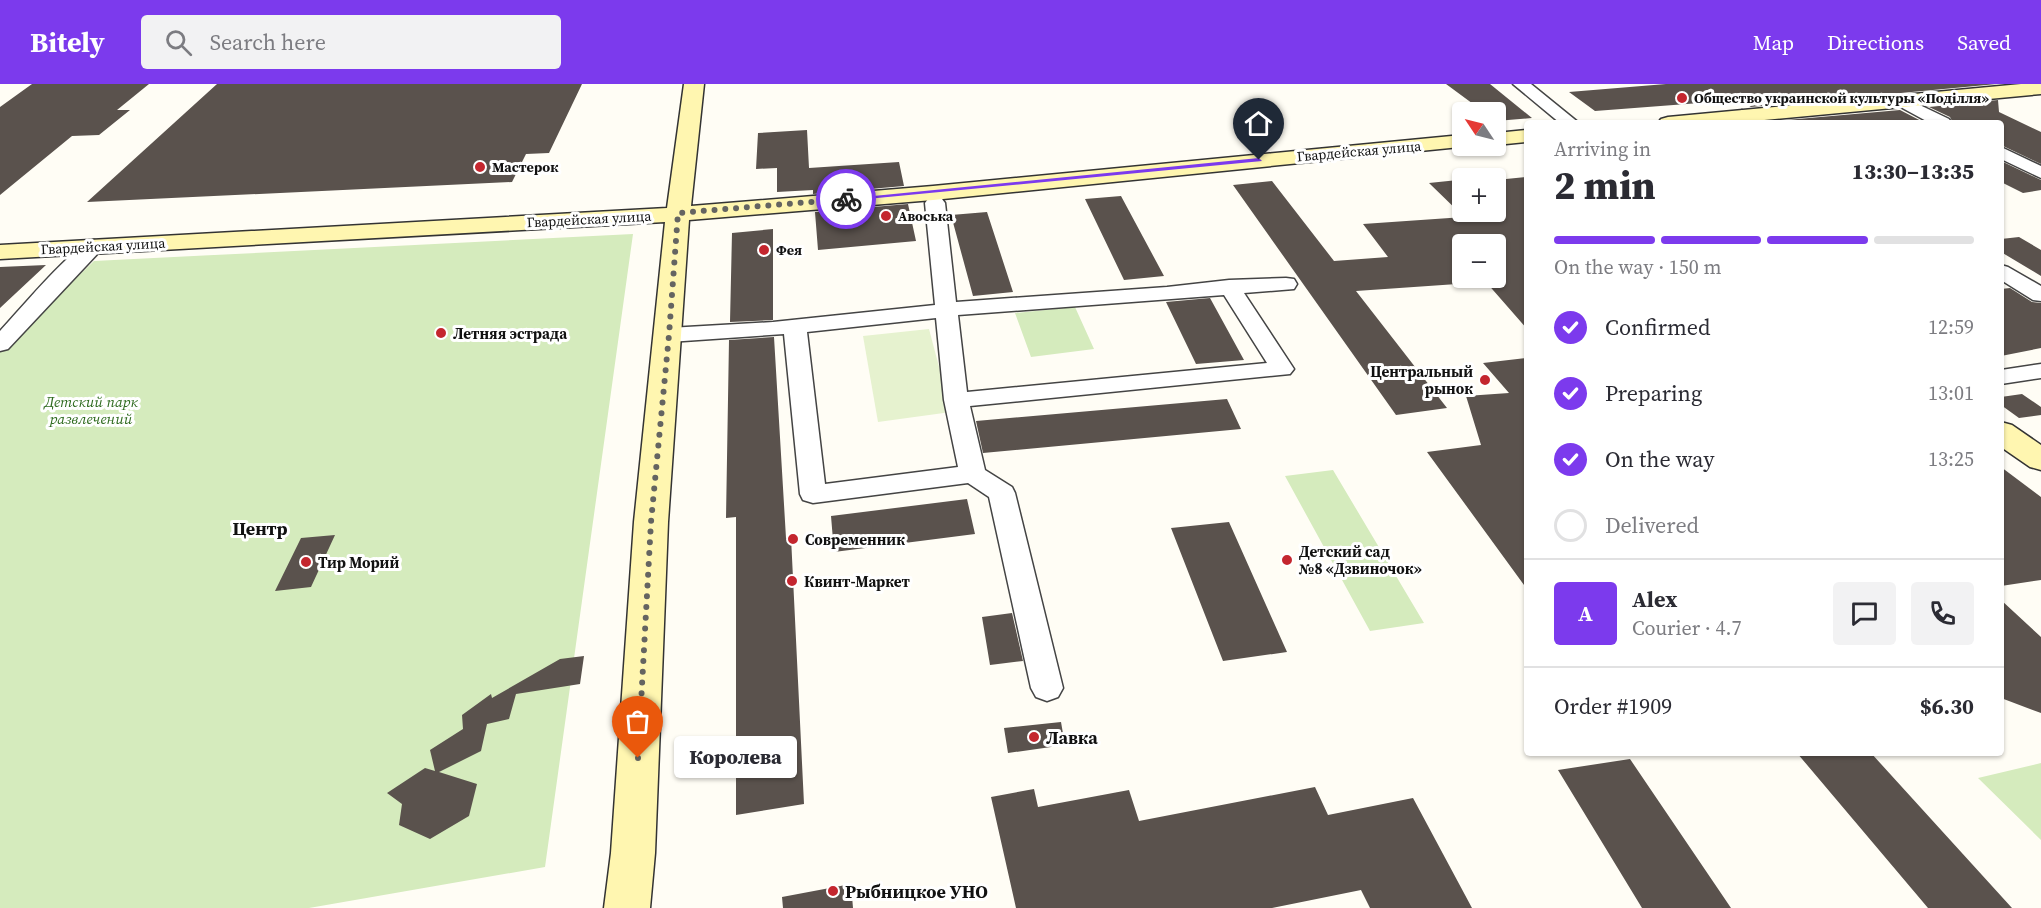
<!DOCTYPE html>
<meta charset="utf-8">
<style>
:root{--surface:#fff;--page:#f2f2f3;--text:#2b2b33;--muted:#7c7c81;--line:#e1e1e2;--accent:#7c3aed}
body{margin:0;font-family:"Source Serif 4",serif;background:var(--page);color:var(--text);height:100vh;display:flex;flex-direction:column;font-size:22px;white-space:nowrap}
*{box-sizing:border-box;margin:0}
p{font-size:20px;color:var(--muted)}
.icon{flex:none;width:33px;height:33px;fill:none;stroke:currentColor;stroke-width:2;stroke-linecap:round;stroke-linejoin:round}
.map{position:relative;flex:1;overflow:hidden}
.details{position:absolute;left:1524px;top:36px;width:480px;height:636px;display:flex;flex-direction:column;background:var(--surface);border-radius:6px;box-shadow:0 2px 4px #0004}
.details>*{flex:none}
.needle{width:39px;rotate:305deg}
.controls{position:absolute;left:1452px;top:18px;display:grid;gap:12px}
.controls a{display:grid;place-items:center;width:54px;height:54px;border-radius:6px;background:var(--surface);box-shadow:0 2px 4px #0004;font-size:30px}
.pin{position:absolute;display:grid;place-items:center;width:51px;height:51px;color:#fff;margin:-62px -26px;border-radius:50% 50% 50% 0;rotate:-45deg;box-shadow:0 0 6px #0007}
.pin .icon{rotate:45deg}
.courier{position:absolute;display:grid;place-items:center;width:60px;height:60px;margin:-30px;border:4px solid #7c3aed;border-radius:50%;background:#fff;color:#222;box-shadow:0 2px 8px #0007}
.bubble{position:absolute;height:42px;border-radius:6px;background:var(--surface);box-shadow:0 2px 4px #0004;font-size:20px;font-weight:800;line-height:42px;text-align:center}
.summary em{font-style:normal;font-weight:800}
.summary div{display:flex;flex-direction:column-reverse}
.summary{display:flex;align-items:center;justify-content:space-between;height:102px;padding:0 30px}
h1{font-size:39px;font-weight:800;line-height:45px}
.bar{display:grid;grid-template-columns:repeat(4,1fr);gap:9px 6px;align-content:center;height:72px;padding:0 30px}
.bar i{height:8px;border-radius:4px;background:var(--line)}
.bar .active{background:var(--accent)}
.bar p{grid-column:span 4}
.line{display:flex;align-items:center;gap:15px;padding:0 30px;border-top:2px solid var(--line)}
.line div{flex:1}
.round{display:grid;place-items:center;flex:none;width:63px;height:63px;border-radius:6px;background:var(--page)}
ol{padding:0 30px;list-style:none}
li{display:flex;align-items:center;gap:18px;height:66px}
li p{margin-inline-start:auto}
li .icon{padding:6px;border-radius:50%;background:var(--accent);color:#fff;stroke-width:4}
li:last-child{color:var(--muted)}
li i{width:33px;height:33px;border:3px solid var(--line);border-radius:50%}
header{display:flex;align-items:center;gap:36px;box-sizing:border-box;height:84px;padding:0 30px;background:var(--accent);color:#fff}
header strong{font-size:28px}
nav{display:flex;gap:33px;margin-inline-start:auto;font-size:21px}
.search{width:420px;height:54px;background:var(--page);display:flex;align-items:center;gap:15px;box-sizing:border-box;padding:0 21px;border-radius:6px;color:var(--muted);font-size:22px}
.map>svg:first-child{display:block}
.green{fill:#d5ebbd}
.pitch{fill:#e6f2cf}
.building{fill:#5a524d;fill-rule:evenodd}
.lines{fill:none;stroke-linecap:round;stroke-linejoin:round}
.street-casing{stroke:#444;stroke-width:3}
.secondary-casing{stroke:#333;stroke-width:3}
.street{fill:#fff;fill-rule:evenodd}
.secondary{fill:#fff6b0;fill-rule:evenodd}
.route{fill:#7c3aed}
.done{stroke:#646461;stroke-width:6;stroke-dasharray:0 10.8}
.poi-dot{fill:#c4262e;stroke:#fff;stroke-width:2}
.labels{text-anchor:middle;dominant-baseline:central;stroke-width:6;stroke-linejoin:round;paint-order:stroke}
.far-poi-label{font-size:14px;font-weight:bold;fill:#111;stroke:#fff;text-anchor:start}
.far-street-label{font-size:14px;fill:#111;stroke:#fff}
.poi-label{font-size:15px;font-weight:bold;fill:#111;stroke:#fff;text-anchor:start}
.park-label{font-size:15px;font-style:italic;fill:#2f6b1f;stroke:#fff}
.quarter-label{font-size:18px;font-weight:bold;fill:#111;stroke:#fff}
.near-poi-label{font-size:18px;font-weight:bold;fill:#111;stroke:#fff;text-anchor:start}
</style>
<header>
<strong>Bitely</strong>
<div class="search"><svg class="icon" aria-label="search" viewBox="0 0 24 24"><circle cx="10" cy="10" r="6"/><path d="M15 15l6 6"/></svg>Search here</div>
<nav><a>Map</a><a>Directions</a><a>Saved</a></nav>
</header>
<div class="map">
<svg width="2041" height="824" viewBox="0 0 2041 824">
<rect width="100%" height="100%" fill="#fffdf5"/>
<path class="green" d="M633 150 545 783 309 824H0V267L94 177Z
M1075 223 1094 265 1031 273 1015 229Z
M1333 386 1424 539 1370 547 1285 392Z
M2041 679V756L1978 694Z"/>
<path class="pitch" d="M929 245 951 328 878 338 863 252Z"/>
<path class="building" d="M32 0H149L117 26H130L99 51 72 52 0 111V23Z
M217 0H582L549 69 526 70 512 98 87 118Z
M1446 0H1490L1532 34 1496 37V28H1484Z
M1666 0H1997L1751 23 1739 16 1595 27 1569 8Z
M1998 16 1999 28 2041 48V80L2001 61V39H1953L1950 33 1929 23Z
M1900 26 1925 39 1776 37Z
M807 46 809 84 899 78 904 102 813 110V106L777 108V84L756 85 758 49Z
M2001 77 2041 96V106L2023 109 2001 98Z
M1527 93V245L1486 198 1356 207 1447 324 1396 331 1233 101 1272 97 1334 177 1388 173 1363 140 1464 133 1429 99 1458 96 1462 101V128H1491L1496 132V96ZM1462 160H1496V194H1462Z
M1121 112 1164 192 1124 196 1085 115Z
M908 120 916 157 818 166 815 128Z
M987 128 1013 208 973 212 951 131Z
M773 145V236L730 238 732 149Z
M2019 153 2041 166V192L2001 168V155Z
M46 181 0 224V183Z
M2010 204 2032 218 2041 219V264L2001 272V205Z
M1210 214 1244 276 1196 280 1166 218Z
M774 253 786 454 791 453 804 720 736 731V433L726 434 729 256Z
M1527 274V505L1427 368 1481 361 1466 312 1509 309 1483 279Z
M2022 310 2041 323V331L2019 334 2001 321V313Z
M1227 315 1241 345 983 369 976 337Z
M2001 383 2041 413V496L2001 502Z
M967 415 975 450 834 468 831 432Z
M1229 438 1287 568 1223 577 1171 444Z
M335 451 311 503 275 507 301 454Z
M2001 516 2041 553V629L2001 614Z
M1012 529 1023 577 990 581 982 533Z
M584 572 580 600 516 610 509 635 487 640 481 667 439 688 477 700 469 732 430 755 399 741 402 720 387 709 425 684 435 687 430 666 463 645 462 631 491 610 492 614 560 575Z
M1061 638 1065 661 1008 669 1004 644Z
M1797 669H1871L2012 824H1928Z
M1630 675 1731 824H1642L1558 686Z
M1315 703 1328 731 1413 714 1472 824H1370L1361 806 1272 824H1016L991 713 1034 705 1038 723 1129 706 1139 737Z
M851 800 853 824H783L782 813Z"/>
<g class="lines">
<g class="street-casing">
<path id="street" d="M1513 0H1531L1579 39H1560Z
M1901 12 1949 35 1951 39H1930L1895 20 1893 17 1895 14Z
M1742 26 1762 35 1764 39C1753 39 1741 41 1734 31Z
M2001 63 2041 82V94L2001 75Z
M935 113 942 115 945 119 956 218 1167 203 1229 196 1286 194 1294 195 1297 200 1294 205 1244 209 1294 285 1290 290 970 322 985 386 1012 403 1015 409 1063 604 1058 613 1047 617 1036 613 1031 604 989 413 968 399 813 419 803 416 800 410 784 250 669 258 661 256 658 251 661 246 669 244 773 238 935 221 925 119 928 115ZM1224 211 1267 279 967 308 958 231ZM936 234 944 316 958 383 825 400 807 248Z
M94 156 101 158 104 162 101 166 8 265 0 267V247C18 228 73 161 94 156Z
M2001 181 2008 183 2041 202V217L2033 216 2001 196Z
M2041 280V294L2001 300V286Z"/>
</g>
<g class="secondary-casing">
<path id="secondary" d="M684 0H704L691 122 933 102 1462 51V62H1470L933 116 689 136 668 438 655 769 650 824H604L611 769 634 438 665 138 0 175V161L667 124Z
M2021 0H2041V10L1733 39H1658L1661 35 1668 33Z
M1527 46V58L1496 61V49Z
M2001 338 2012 341 2041 361V386L2030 383 2001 363Z"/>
</g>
<use href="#street" class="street"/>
<use href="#secondary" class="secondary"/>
</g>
<path class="route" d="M1259 74 1262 77 846 117 843 115Z"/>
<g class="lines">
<path class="done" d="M638 674 651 438 669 251 678 129 846 115"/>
</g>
<g class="poi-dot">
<circle cx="1682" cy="14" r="6"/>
<circle cx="480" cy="83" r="6"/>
<circle cx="886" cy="132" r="6"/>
<circle cx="764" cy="166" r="6"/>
<circle cx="441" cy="249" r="6"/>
<circle cx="1485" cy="296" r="6"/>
<circle cx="793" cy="455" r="6"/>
<circle cx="1287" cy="476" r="6"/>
<circle cx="306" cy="478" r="6"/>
<circle cx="792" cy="497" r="6"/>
<circle cx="1034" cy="653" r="6"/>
<circle cx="833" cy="807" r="6"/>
</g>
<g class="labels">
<g class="far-poi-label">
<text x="1694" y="14">Общество украинской культуры «Поділля»</text>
<text x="492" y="83">Мастерок</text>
<text x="898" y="132">Авоська</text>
<text x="776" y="166">Фея</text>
</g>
<g class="far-street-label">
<text transform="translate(1359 67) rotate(-5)">Гвардейская улица</text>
<text transform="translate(589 135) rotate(-3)">Гвардейская улица</text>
<text transform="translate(103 162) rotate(-3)">Гвардейская улица</text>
</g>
<g class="poi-label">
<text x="453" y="249">Летняя эстрада</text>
<text x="1473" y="287" text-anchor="end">Центральный<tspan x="1473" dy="17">рынок</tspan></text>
<text x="805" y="455">Современник</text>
<text x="1299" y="467">Детский сад<tspan x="1299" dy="17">№8 «Дзвиночок»</tspan></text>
<text x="318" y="478">Тир Морий</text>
<text x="804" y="497">Квинт-Маркет</text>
</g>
<g class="park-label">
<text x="91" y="317">Детский парк<tspan x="91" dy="17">развлечений</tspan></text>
</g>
<g class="quarter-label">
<text x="260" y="444">Центр</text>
</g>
<g class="near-poi-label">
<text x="1046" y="653">Лавка</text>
<text x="845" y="807">Рыбницкое УНО</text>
</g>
</g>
</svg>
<div class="controls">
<a><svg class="needle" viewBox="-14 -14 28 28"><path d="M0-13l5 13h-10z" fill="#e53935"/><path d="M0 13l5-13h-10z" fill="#7c7c81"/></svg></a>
<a>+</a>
<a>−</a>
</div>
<div class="pin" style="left:638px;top:674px;background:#ea580c"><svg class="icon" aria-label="bag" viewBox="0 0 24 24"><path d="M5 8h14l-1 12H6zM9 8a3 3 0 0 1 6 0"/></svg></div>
<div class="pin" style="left:1259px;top:76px;background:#1f2937"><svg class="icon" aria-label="home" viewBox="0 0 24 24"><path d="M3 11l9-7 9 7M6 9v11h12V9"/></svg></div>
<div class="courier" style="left:846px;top:115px"><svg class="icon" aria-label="bike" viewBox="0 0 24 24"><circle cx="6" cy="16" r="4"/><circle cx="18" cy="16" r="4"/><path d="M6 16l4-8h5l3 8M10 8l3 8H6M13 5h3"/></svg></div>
<div class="bubble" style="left:674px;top:652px;width:123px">Королева</div>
<section class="details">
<div class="summary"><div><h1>2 min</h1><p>Arriving in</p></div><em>13:30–13:35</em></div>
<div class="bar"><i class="active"></i><i class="active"></i><i class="active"></i><i></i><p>On the way · 150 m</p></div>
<ol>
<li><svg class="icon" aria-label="check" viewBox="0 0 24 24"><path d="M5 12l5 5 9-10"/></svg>Confirmed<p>12:59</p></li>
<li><svg class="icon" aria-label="check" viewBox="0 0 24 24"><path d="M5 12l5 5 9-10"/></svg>Preparing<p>13:01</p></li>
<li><svg class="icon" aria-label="check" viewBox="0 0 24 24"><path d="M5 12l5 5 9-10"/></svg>On the way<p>13:25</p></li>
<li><i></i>Delivered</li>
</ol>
<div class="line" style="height:108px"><b class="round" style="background:var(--accent);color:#fff">A</b><div><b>Alex</b><p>Courier · 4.7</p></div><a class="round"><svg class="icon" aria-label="chat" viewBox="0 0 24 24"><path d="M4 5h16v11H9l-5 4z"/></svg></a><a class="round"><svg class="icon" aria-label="phone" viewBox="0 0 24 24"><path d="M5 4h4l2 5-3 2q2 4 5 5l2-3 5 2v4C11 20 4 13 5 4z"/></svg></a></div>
<div class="line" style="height:78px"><div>Order #1909</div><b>$6.30</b></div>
</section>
</div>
